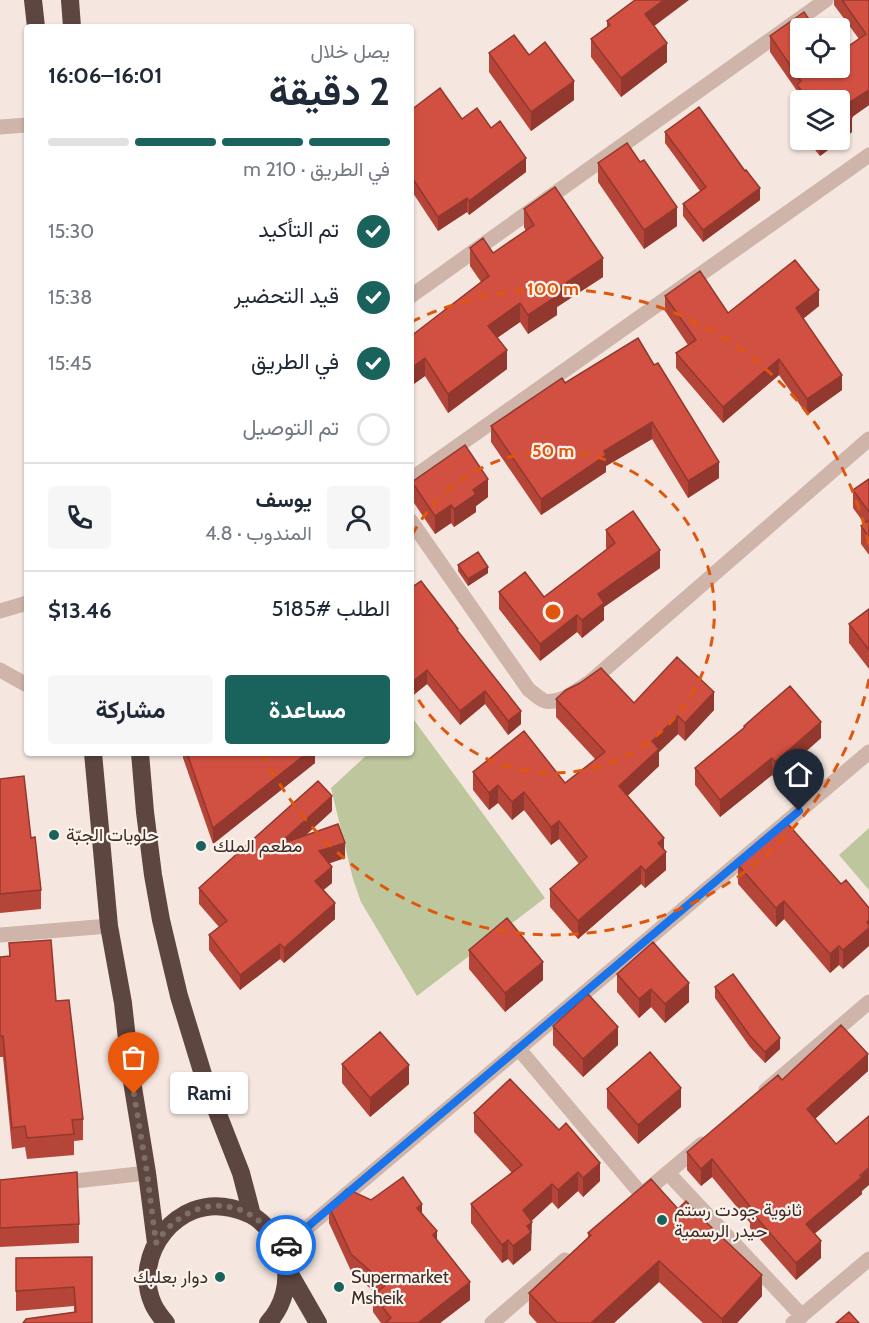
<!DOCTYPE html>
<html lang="ar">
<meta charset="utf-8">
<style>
:root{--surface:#fff;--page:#f6f6f7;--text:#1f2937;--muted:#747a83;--line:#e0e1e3;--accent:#1a625c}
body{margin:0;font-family:Cabin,Vazirmatn,sans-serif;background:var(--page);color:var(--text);direction:rtl;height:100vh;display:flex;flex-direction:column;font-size:22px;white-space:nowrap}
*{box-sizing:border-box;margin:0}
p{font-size:20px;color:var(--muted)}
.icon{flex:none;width:33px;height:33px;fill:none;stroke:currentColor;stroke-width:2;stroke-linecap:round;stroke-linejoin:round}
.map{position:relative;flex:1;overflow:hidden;direction:ltr}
.drawer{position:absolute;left:24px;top:24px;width:390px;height:732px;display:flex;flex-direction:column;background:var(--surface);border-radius:6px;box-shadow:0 2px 4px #0004;direction:rtl}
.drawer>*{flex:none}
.tools{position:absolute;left:790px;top:18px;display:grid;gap:12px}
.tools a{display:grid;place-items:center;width:60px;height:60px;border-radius:6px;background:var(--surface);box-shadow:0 2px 4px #0004;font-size:30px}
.pin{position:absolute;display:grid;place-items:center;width:51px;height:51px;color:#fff;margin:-62px -26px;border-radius:50% 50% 50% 0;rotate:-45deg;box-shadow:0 0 6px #0007}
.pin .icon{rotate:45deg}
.courier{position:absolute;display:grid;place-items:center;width:60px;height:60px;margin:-30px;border:4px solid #1a73e8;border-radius:50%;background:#fff;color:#222;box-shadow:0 2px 8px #0007}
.bubble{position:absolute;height:42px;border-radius:6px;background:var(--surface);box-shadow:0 2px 4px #0004;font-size:20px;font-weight:700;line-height:42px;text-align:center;direction:rtl}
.headline em{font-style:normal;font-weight:700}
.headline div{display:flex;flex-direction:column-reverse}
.headline{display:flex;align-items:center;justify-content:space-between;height:102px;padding:0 24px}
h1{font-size:39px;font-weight:700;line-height:45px}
.bar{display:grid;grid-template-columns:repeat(4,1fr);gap:9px 6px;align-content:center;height:72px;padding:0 24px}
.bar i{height:8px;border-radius:4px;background:var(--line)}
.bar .on{background:var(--accent)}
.bar p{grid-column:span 4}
.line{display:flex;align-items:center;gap:15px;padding:0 24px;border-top:2px solid var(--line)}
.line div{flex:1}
.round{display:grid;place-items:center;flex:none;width:63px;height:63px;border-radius:6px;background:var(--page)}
ol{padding:0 24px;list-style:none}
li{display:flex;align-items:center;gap:18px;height:66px}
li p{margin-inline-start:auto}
li .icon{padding:6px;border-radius:50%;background:var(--accent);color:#fff;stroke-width:4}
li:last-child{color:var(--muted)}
li i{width:33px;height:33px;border:3px solid var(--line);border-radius:50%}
.primary-button{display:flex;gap:12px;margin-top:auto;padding:12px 24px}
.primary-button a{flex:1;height:69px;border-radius:6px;background:var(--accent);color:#fff;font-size:24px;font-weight:700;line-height:69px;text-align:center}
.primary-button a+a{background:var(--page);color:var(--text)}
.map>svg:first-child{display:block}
.green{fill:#bec69d}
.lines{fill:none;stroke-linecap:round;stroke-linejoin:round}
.street{stroke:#cfb5a9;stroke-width:15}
.highway{stroke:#5d4540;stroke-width:18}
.wall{fill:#b44538}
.shaded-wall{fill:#92382e}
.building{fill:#d15041;stroke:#92382e;stroke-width:1.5}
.done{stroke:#7d6e69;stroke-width:6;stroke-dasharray:0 10.8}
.route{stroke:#1a73e8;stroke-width:8}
.ring{fill:none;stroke:#df570d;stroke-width:3;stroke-dasharray:10 8}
.poi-dot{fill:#1a625c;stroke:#fcf2ec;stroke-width:2}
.labels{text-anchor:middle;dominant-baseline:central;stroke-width:4.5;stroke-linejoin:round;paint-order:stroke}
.poi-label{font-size:18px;fill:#3c2d29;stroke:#fcf2ec;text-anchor:start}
.centre{fill:#df570d;stroke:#fcf2ec;stroke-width:3}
.ring-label{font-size:18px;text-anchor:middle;font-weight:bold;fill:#df570d;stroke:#fcf2ec;stroke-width:4.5;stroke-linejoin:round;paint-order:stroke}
</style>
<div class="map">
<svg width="869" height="1323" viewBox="0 0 869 1323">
<rect width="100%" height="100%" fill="#f5e7df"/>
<path class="green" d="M411 716 545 898 417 996 361 902 353 879 331 788 369 753H411Z
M869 828V890L839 855Z"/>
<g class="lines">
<path class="street" d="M0 127 27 125
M411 296 826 0
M411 479 869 155
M411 521 529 690C534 693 539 699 545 701 561 704 577 690 590 682L869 439
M0 611 27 603
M0 670 27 685
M0 935 109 926
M518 1048 642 1195
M766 1090 869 1002
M668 1173 802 1316
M57 1183 147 1173
M640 1196 702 1144
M282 1249 869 752
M492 1323 565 1260
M793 1323 869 1259"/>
<path class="highway" d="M33 0 36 27
M70 0 72 27
M93 753 109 926 123 1003 131 1075 147 1173 156 1243
M140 753 145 812 153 875 161 920 179 996 205 1081 241 1173 252 1215
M287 1269 318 1323
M166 1323C161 1317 156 1311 153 1304 131 1254 178 1195 231 1208 240 1210 249 1213 256 1218 271 1229 280 1242 284 1259 290 1282 284 1305 268 1323"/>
</g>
<path class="wall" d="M834 0H869V105L852 117V132L820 156 807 140H840V100H801V106L797 101V91L770 52V36L840 68 859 39 834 5Z
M607 21 654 26 667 62 621 97 591 57V39L607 27Z
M489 53 529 55 574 100 531 131 489 72Z
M411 110 462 119 491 128 526 172 469 215 467 212 438 231 411 190Z
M665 132 760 200 703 242 683 216V204L700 191 665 143Z
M598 163 677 226 644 249 598 182Z
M524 209 603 277 557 307V315L528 334 520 322 497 338 507 369 448 413 425 376 411 386V336L481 282 470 266V248L493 253 526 231 524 227Z
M665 296 728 313 819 306 803 319 842 390 807 415 779 375 723 423 676 368V353L688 345 665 311Z
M638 338 719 478 688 498 652 439 606 466V472L541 515 491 442V426L565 383Z
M869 479V555L861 544V526L864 523 853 508V490Z
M412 482 488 497 476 506V512L454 527 451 523 435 534 412 500Z
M606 530 660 568 604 607V620L582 638 577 632 540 661 499 609V592L544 597 607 549 606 548Z
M458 565 488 573 468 586 458 571Z
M411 588 458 631 521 724 508 735 485 704 460 725 427 684 411 697Z
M869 609V669L849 643V624Z
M556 699 634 703 714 710 685 741 678 734 659 752V766L627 796 664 849 666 870 645 888 641 884 578 939 550 907V889L579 864 559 839 551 845 524 810 512 820 498 803 489 810 473 790V772L565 783 596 760 556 717Z
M744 726 821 738 775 779 772 775 720 817 695 785V768L744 728Z
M183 753H315V763L213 844 183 758Z
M0 779 31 838 41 890V909L0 913Z
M332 811 305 836 345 858 329 863 332 883 323 890 335 919 284 963 280 959 240 990 209 950V935L219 927 199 904V888Z
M738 865 841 884 869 908 843 969 839 965 830 973 784 919 776 927 738 884Z
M9 943 56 1001 83 1119V1140L74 1141V1155L27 1159 25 1147 12 1149 3 1057H0V957L9 956Z
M469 950 543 980 505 1012 469 969Z
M617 974 689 1002 665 1023 651 1007 639 1018 617 992Z
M715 987 780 1049 765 1063 750 1047 715 998Z
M553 1026 618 1045 583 1077 553 1045Z
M342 1064 409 1084 370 1117 342 1083Z
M868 1071 815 1119 862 1191V1194L814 1234 821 1258 796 1280 750 1228V1223L712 1177 701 1186 687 1170V1152L782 1080Z
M607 1089 681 1107 638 1144 607 1108Z
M474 1113 600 1181 583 1197 578 1191 558 1209 552 1202 531 1221V1250L513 1265 508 1259 502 1263 471 1223V1204L512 1173 474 1132Z
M0 1180 79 1224V1243L0 1247Z
M371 1200 422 1214 437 1240 470 1300 440 1323H381L373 1312V1295L375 1293 351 1271 329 1223V1206Z
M588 1233 762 1296 737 1323H703L659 1282 614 1323H537L529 1314V1293L588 1238Z
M92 1257V1323L74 1312V1306L16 1311V1258Z"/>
<path class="shaded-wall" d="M664 0H689L645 33V14Z
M667 43V62L621 97V78Z
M574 81V100L531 131V112Z
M869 90V105L852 117V132L820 156V140H840V125L844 106Z
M526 158V172L469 215V201Z
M760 188V200L703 242V230Z
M467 198V212L438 231V217Z
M677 207V226L644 249V230Z
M603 258V277L557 307V315L528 334V315L554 291Z
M819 290V306L796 324V308Z
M520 303V322L488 344V326Z
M507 350V369L448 413V394Z
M425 358V376L411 386V368Z
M779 359V375L723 423V407Z
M842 375V390L807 415V399Z
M652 422V439L606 466V472L541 515V499L604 451Z
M719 462V478L688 498V481Z
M488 479V497L476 506V512L454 527V509L473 490Z
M451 505V523L435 534V516Z
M660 550V568L604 607V620L582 638V620L598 594Z
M488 567V573L468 586V579Z
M577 615V632L540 661V644Z
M427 670V684L411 697V683Z
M485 691V704L460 725V711Z
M714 692V710L685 741V723Z
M521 711V724L508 735V721Z
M678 716V734L659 752V766L619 804V786L652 741Z
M821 722V738L775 779V762Z
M307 753H315V763L213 844V828Z
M772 758V775L720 817V800Z
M498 785V803L489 810V793Z
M524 792V810L512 820V802Z
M332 796V811L278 860V845Z
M559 821V839L551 845V827Z
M664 838V854L666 852V870L645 888V871L658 843Z
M345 843V858L319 867V851Z
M641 866V884L578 939V921Z
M332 867V883L315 897V881Z
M784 901V919L776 927V908Z
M335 903V919L284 963V948Z
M869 920V946L843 969V950Z
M280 944V959L240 990V975Z
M839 946V965L830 973V954Z
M543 962V980L505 1012V993Z
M689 983V1002L665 1023V1004Z
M651 989V1007L639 1018V999Z
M618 1027V1045L583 1077V1059Z
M780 1038V1049L765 1063V1052Z
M868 1054V1071L807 1126V1109Z
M409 1065V1084L370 1117V1098Z
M681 1088V1107L638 1144V1125Z
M712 1159V1177L701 1186V1169Z
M600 1163V1181L583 1197V1178Z
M869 1168V1185L862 1191V1194L806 1241V1224Z
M578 1172V1191L558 1209V1190Z
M552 1184V1202L523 1229V1210Z
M422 1204V1222L417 1208Z
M532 1222 531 1250 513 1265V1246L527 1226Z
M437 1231V1248L433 1235Z
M508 1240V1259L502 1263V1245Z
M821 1241V1258L796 1280V1263Z
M659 1261V1282L614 1323H591Z
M762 1275V1296L737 1323H722V1319Z
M470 1282V1300L440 1323H418Z"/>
<path class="building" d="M635 0H664L645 14 667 43 621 78 591 39 610 25 607 21Z
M842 0H869V90L844 106 852 117 840 125V100H809L797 85 801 81 770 36 804 12 815 28H801V68H840V52L866 34Z
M514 35 529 55 545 42 574 81 531 112 489 53Z
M440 88 462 119 477 108 491 128 500 121 526 158 469 201 467 198 438 217 411 176V110Z
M699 107 745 171 746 170 760 188 703 230 683 204 706 187 665 132Z
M627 143 640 162 644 160 677 207 644 230 598 163Z
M555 187 603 258 554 291 557 296 528 315 520 303 488 326 507 350 448 394 425 358 411 368V336L489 276 470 248 483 238 493 253 534 225 524 209Z
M795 260 819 290 796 308 842 375 807 399 779 359 723 407 676 353 696 340 665 296 700 271 728 313Z
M638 338 654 365 658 363 719 462 688 481 652 422 604 451 606 455 541 499 491 426 562 378 565 383Z
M465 445 488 479 473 490 476 494 454 509 451 505 435 516 412 482Z
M869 479V512L853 490Z
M633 511 660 550 598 594 604 603 582 620 577 615 540 644 499 592 525 572 544 597 615 543 606 530Z
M869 520V537L861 526Z
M478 552 488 567 468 579 458 565Z
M421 581 458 629 457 630 521 711 508 721 485 691 460 711 427 670 411 683V588Z
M869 609V650L849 624Z
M677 657 714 692 685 723 678 716 652 741 659 749 619 786 664 838 658 843 666 852 645 871 641 866 578 921 550 889 587 857 559 821 551 827 524 792 512 802 498 785 489 793 473 772 524 731 565 783 605 752 556 699 566 690 580 683 601 668 634 703Z
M790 686 821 722 775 762 772 758 720 800 695 768 745 727 744 726Z
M187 753H307L213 828Z
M24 776 31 838 35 837 41 890 0 894V779Z
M318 781 332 796 278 845 338 824 345 843 319 851 332 867 315 881 335 903 284 948 280 944 240 975 209 935 227 921 199 888Z
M787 823 841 884 846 880 869 908V920L867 922 869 925V928L843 950 839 946 830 954 784 901 776 908 738 865Z
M507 918 543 962 505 993 469 950Z
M51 940 56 1001 69 1000 83 1119 72 1120 74 1134 27 1138 25 1126 12 1128 3 1036H0V957L10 956 9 943Z
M653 942 689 983 665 1004 651 989 639 999 617 974Z
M733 974 780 1038 765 1052 750 1036 715 987Z
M588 994 618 1027 583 1059 553 1026Z
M841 1025 868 1054 807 1109 836 1144 869 1116V1168L860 1175 862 1177 806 1224 821 1241 796 1263 750 1210 752 1209 712 1159 701 1169 687 1152 778 1075 782 1080Z
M380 1032 409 1065 370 1098 342 1064Z
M650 1052 681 1088 638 1125 607 1089Z
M510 1079 559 1130 566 1123 600 1163 583 1178 578 1172 558 1190 552 1184 523 1210 532 1222 527 1226 531 1232 513 1246 508 1240 502 1245 471 1204 522 1165 474 1113Z
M77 1172 79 1224 0 1228V1180Z
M403 1177 422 1204 417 1208 437 1231 433 1235 470 1282 418 1323H385L391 1318 373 1295 386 1285 351 1254 329 1206 347 1189 371 1200Z
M651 1179 678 1209 686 1201 708 1224 762 1275 722 1319 659 1261 591 1323H557L529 1293 591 1235 588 1233Z
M92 1257V1323H23L26 1319 76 1312 74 1287 16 1291V1258Z
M849 1312 859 1323H836Z"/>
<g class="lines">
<path class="done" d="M134 1094 147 1173 156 1243C191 1191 252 1194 282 1249L286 1245"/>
<path class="route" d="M286 1245 799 811"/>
</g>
<g class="ring">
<path d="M412 535A161 161 0 1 1 412 689"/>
<path d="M869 679A323 323 0 0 1 263 754M411 322A323 323 0 0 1 869 545"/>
</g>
<g class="poi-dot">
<circle cx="54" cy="835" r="6"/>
<circle cx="201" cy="846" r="6"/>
<circle cx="662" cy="1220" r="6"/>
<circle cx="220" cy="1277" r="6"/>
<circle cx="339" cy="1287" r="6"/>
</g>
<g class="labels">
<g class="poi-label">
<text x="66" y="835">حلويات الجبّة</text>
<text x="213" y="846">مطعم الملك</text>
<text x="674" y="1210">ثانوية جودت رستم<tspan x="674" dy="21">حيدر الرسمية</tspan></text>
<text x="208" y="1277" text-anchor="end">دوار بعلبك</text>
<text x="351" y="1277">Supermarket<tspan x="351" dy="21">Msheik</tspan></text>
</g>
</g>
<circle cx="553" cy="612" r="9" class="centre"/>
<g class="ring-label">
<text x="553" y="295">100 m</text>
<text x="553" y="457">50 m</text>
</g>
</svg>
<div class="tools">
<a><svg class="icon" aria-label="locate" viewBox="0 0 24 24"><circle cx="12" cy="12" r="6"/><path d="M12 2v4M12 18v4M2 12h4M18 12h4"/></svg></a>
<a><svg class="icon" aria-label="layers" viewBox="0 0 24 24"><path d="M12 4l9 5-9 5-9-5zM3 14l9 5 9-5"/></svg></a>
</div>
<div class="pin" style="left:134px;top:1094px;background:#ea580c"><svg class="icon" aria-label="bag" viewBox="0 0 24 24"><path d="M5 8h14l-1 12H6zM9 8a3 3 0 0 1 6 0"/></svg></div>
<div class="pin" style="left:799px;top:811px;background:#1f2937"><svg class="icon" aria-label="home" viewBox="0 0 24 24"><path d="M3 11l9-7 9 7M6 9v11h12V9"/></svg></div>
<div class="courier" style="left:286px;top:1245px"><svg class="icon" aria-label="car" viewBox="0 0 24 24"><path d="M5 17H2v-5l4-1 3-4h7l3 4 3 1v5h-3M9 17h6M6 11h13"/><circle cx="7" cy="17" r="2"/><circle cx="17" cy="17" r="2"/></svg></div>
<div class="bubble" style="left:170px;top:1072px;width:78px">Rami</div>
<section class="drawer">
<div class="headline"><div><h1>2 دقيقة</h1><p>يصل خلال</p></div><em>16:01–16:06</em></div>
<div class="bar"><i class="on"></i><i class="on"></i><i class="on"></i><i></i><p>في الطريق · 210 m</p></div>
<ol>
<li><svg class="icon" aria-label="check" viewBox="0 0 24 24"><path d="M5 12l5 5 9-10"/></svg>تم التأكيد<p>15:30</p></li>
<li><svg class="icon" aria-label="check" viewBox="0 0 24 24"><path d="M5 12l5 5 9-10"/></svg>قيد التحضير<p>15:38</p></li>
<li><svg class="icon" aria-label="check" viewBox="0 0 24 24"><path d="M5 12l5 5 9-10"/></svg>في الطريق<p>15:45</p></li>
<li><i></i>تم التوصيل</li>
</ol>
<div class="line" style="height:108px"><a class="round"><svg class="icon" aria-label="person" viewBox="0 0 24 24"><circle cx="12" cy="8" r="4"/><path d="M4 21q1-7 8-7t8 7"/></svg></a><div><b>يوسف</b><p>المندوب · 4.8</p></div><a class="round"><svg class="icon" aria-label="phone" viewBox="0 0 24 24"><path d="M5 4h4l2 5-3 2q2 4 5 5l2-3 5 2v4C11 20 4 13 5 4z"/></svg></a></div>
<div class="line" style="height:78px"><div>الطلب #5185</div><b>$13.46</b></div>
<div class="primary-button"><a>مساعدة</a><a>مشاركة</a></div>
</section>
</div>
